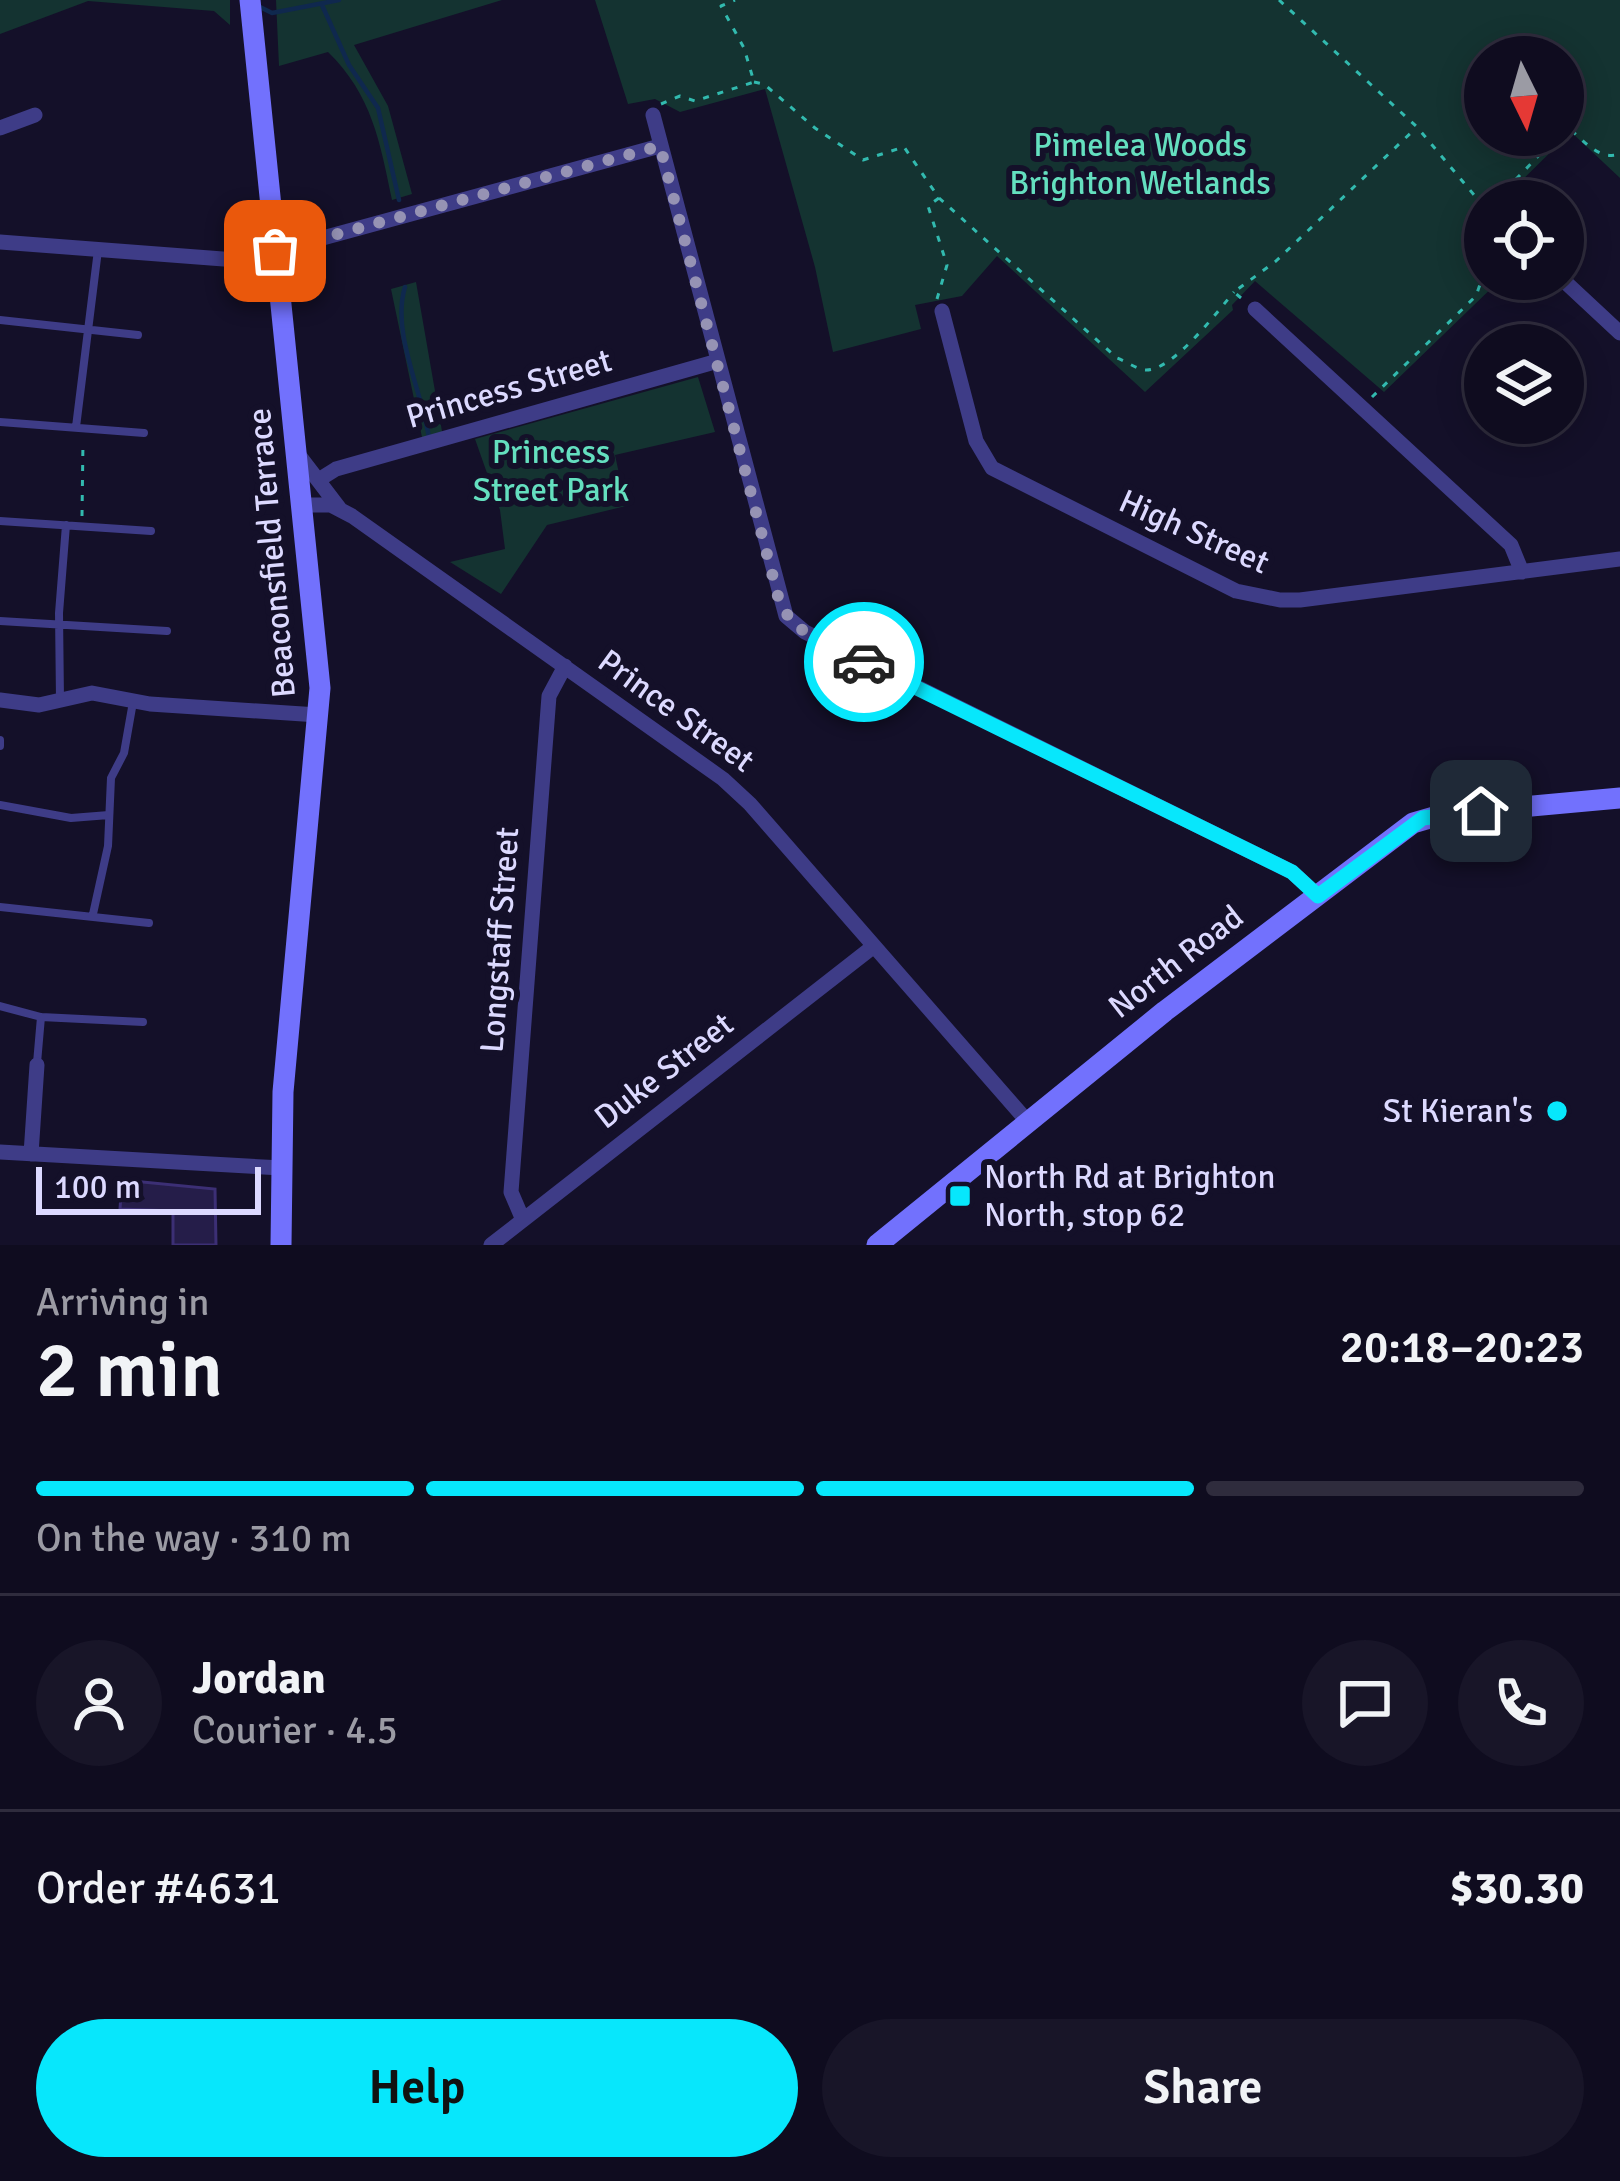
<!DOCTYPE html>
<meta charset="utf-8">
<style>
:root{--surface:#0f0c1f;--page:#181528;--text:#f1f3f6;--muted:#9b9ba4;--line:#2f2c3d;--accent:#07e7fc}
body{margin:0;font-family:Signika,sans-serif;background:var(--page);color:var(--text);height:100vh;display:flex;flex-direction:column;font-size:45px;white-space:nowrap}
*{box-sizing:border-box;margin:0}
p{font-size:39px;color:var(--muted)}
.icon{flex:none;width:66px;height:66px;fill:none;stroke:currentColor;stroke-width:2;stroke-linecap:round;stroke-linejoin:round}
.map{position:relative;height:1245px;overflow:hidden}
.sheet{display:flex;flex-direction:column;background:var(--surface);flex:1}
.sheet>*{flex:none}
.needle{width:78px;rotate:175deg}
.controls{position:absolute;left:1464px;top:36px;display:grid;gap:24px}
.controls a{display:grid;place-items:center;width:120px;height:120px;border-radius:50%;background:var(--surface);box-shadow:0 6px 30px #0003,0 0 0 3px var(--line);font-size:60px}
.scale{position:absolute;left:36px;bottom:30px;width:225px;box-sizing:border-box;padding-left:12px;border:6px solid #dcd9ff;border-top:0;font-size:33px;line-height:42px;white-space:nowrap;color:#dcd9ff;-webkit-text-stroke:9px #141029;paint-order:stroke}
.pin{position:absolute;display:grid;place-items:center;width:102px;height:102px;color:#fff;margin:-51px;border-radius:24px;box-shadow:0 6px 18px #0006}
.courier{position:absolute;display:grid;place-items:center;width:120px;height:120px;margin:-60px;border:9px solid #07e7fc;border-radius:50%;background:#fff;color:#222;box-shadow:0 3px 15px #0007}
.summary em{font-style:normal;font-weight:600}
.summary div{display:flex;flex-direction:column-reverse}
.summary{display:flex;align-items:center;justify-content:space-between;height:204px;padding:0 36px}
h1{font-size:78px;font-weight:600;line-height:90px}
.bar{display:grid;grid-template-columns:repeat(4,1fr);gap:18px 12px;align-content:center;height:144px;padding:0 36px}
.bar i{height:15px;border-radius:9px;background:var(--line)}
.bar .current{background:var(--accent)}
.bar p{grid-column:span 4}
.line{display:flex;align-items:center;gap:30px;padding:0 36px;border-top:3px solid var(--line)}
.line div{flex:1}
.round{display:grid;place-items:center;flex:none;width:126px;height:126px;border-radius:63px;background:var(--page)}
.action{display:flex;gap:24px;margin-top:auto;padding:24px 36px}
.action a{flex:1;height:138px;border-radius:72px;background:var(--accent);color:#111;font-size:48px;font-weight:600;line-height:138px;text-align:center}
.action a+a{background:var(--page);color:var(--text)}
.map>svg:first-child{display:block}
.green{fill:#143331;fill-rule:evenodd}
.lines{fill:none;stroke-linecap:round;stroke-linejoin:round}
.stream{stroke:#0f284e;stroke-width:4.5}
.building{fill:#251d49;stroke:#3c2f75;stroke-width:3}
.path{stroke:#32baaf;stroke-width:3;stroke-dasharray:6 9;stroke-linecap:butt}
.lane{stroke:#3e3c87;stroke-width:8}
.street{stroke:#3e3c87;stroke-width:15}
.secondary{stroke:#7271fd;stroke-width:21}
.done{stroke:#9693b4;stroke-width:12;stroke-dasharray:0 21.6}
.route{stroke:#07e7fc;stroke-width:15}
.poi-dot{fill:#07e7fc;stroke:#141029;stroke-width:4.5}
.labels{text-anchor:middle;dominant-baseline:central;stroke-width:12;stroke-linejoin:round;paint-order:stroke}
.park-label{font-size:33px;fill:#64dfbf;stroke:#141029}
.street-label{font-size:33px;fill:#dcd9ff;stroke:#141029}
.poi-label{font-size:33px;fill:#dcd9ff;stroke:#141029;text-anchor:end}
</style>
<div class="map">
<svg width="1620" height="1245" viewBox="0 0 1620 1245">
<rect width="100%" height="100%" fill="#141029"/>
<path class="green" d="M0 0H230V25L214 11 88 1 0 34Z
M276 0H502L354 45 388 106 412 194 392 200C380 142 372 95 328 52L279 66Z
M595 0H1620V178L1571 132 1501 201H1485V217L1470 233 1485 252V279H1501L1384 392 1255 281 1232 305 1233 310 1145 392 997 256 962 296 915 305 921 329 833 352 815 267 765 89 680 112 655 99 628 104ZM1485 57H1563V135H1485Z
M416 282 443 437 423 442 391 289Z
M698 377 715 432 615 455 626 506 547 525 501 594 450 562 505 549 500 510 475 439Z"/>
<g class="lines">
<path class="stream" d="M322 5 349 65 378 108 399 200
M258 6 272 13 339 0
M405 287C391 332 422 391 429 438"/>
</g>
<path class="building" d="M122 1180 215 1189 216 1245H173V1211L120 1209Z"/>
<g class="lines">
<path class="path" d="M1279 0 1417 127 1485 208
M754 82 764 84 815 128 863 160 904 147 939 198 1117 358C1125 361 1137 369 1145 370 1172 372 1217 312 1234 292
M661 104 680 96 695 101 754 82 744 48 721 6 735 0
M1495 201 1548 146 1571 130C1585 142 1600 161 1620 154
M1485 211 1467 234 1485 255
M1241 298 1234 292 1276 261 1416 128
M937 299 947 265 928 206 939 198
M1372 397 1476 296 1485 270
M82 516 83 441"/>
<path class="lane" d="M0 320 138 335
M0 422 144 433
M76 427 98 250
M0 521 151 531
M0 621 167 631
M60 700 59 613 66 525
M0 746V740
M0 805 71 818 109 815
M0 907 149 923
M93 914 108 846 111 778 124 753 133 702
M0 1006 41 1017 143 1022
M37 1063 41 1017"/>
<path class="street" d="M653 115 786 616 805 632 1292 872 1318 896
M0 128 35 115
M0 242 277 263
M275 251 660 146
M1562 279 1620 333
M1255 309 1511 545 1522 572
M942 311 976 441 992 468 1236 591 1280 600H1300L1620 559
M298 454 340 509
M320 479 336 469 718 361
M302 505H331L352 516 723 779 750 804 1027 1121
M0 700 39 705 92 693 150 704 318 715
M0 1152 282 1168
M31 1154 37 1065
M523 1220 511 1192 549 696 565 666
M491 1245 874 946"/>
<path class="secondary" d="M250 0 320 688 283 1092 281 1245
M877 1245 1165 1011 1413 823 1444 814 1620 798"/>
</g>
<g class="lines">
<path class="done" d="M275 251 660 146 780 604 795 626 864 662"/>
<path class="route" d="M864 662 1292 872 1318 896 1423 818 1481 811"/>
</g>
<g class="poi-dot">
<circle cx="1557" cy="1111" r="12"/>
<rect x="948" y="1184" width="24" height="24" rx="6"/>
</g>
<g class="labels">
<g class="park-label">
<text x="1140" y="145">Pimelea Woods<tspan x="1140" dy="38">Brighton Wetlands</tspan></text>
<text x="551" y="452">Princess<tspan x="551" dy="38">Street Park</tspan></text>
</g>
<g class="street-label">
<text transform="translate(509 389) rotate(-16)">Princess Street</text>
<text transform="translate(1194 532) rotate(24)">High Street</text>
<text transform="translate(272 553) rotate(-95)">Beaconsfield Terrace</text>
<text transform="translate(676 711) rotate(36)">Prince Street</text>
<text transform="translate(500 940) rotate(-86)">Longstaff Street</text>
<text transform="translate(1176 962) rotate(-38)">North Road</text>
<text transform="translate(664 1071) rotate(-38)">Duke Street</text>
</g>
<g class="poi-label">
<text x="1533" y="1111">St Kieran's</text>
<text x="984" y="1177" text-anchor="start">North Rd at Brighton<tspan x="984" dy="38">North, stop 62</tspan></text>
</g>
</g>
</svg>
<div class="controls">
<a><svg class="needle" viewBox="-14 -14 28 28"><path d="M0-13l5 13h-10z" fill="#e53935"/><path d="M0 13l5-13h-10z" fill="#9b9ba4"/></svg></a>
<a><svg class="icon" aria-label="locate" viewBox="0 0 24 24"><circle cx="12" cy="12" r="6"/><path d="M12 2v4M12 18v4M2 12h4M18 12h4"/></svg></a>
<a><svg class="icon" aria-label="layers" viewBox="0 0 24 24"><path d="M12 4l9 5-9 5-9-5zM3 14l9 5 9-5"/></svg></a>
</div>
<div class="scale">100 m</div>
<div class="pin" style="left:275px;top:251px;background:#ea580c"><svg class="icon" aria-label="bag" viewBox="0 0 24 24"><path d="M5 8h14l-1 12H6zM9 8a3 3 0 0 1 6 0"/></svg></div>
<div class="pin" style="left:1481px;top:811px;background:#1f2937"><svg class="icon" aria-label="home" viewBox="0 0 24 24"><path d="M3 11l9-7 9 7M6 9v11h12V9"/></svg></div>
<div class="courier" style="left:864px;top:662px"><svg class="icon" aria-label="car" viewBox="0 0 24 24"><path d="M5 17H2v-5l4-1 3-4h7l3 4 3 1v5h-3M9 17h6M6 11h13"/><circle cx="7" cy="17" r="2"/><circle cx="17" cy="17" r="2"/></svg></div>
</div>
<section class="sheet">
<div class="summary"><div><h1>2 min</h1><p>Arriving in</p></div><em>20:18–20:23</em></div>
<div class="bar"><i class="current"></i><i class="current"></i><i class="current"></i><i></i><p>On the way · 310 m</p></div>
<div class="line" style="height:216px"><a class="round"><svg class="icon" aria-label="person" viewBox="0 0 24 24"><circle cx="12" cy="8" r="4"/><path d="M4 21q1-7 8-7t8 7"/></svg></a><div><b>Jordan</b><p>Courier · 4.5</p></div><a class="round"><svg class="icon" aria-label="chat" viewBox="0 0 24 24"><path d="M4 5h16v11H9l-5 4z"/></svg></a><a class="round"><svg class="icon" aria-label="phone" viewBox="0 0 24 24"><path d="M5 4h4l2 5-3 2q2 4 5 5l2-3 5 2v4C11 20 4 13 5 4z"/></svg></a></div>
<div class="line" style="height:156px"><div>Order #4631</div><b>$30.30</b></div>
<div class="action"><a>Help</a><a>Share</a></div>
</section>
